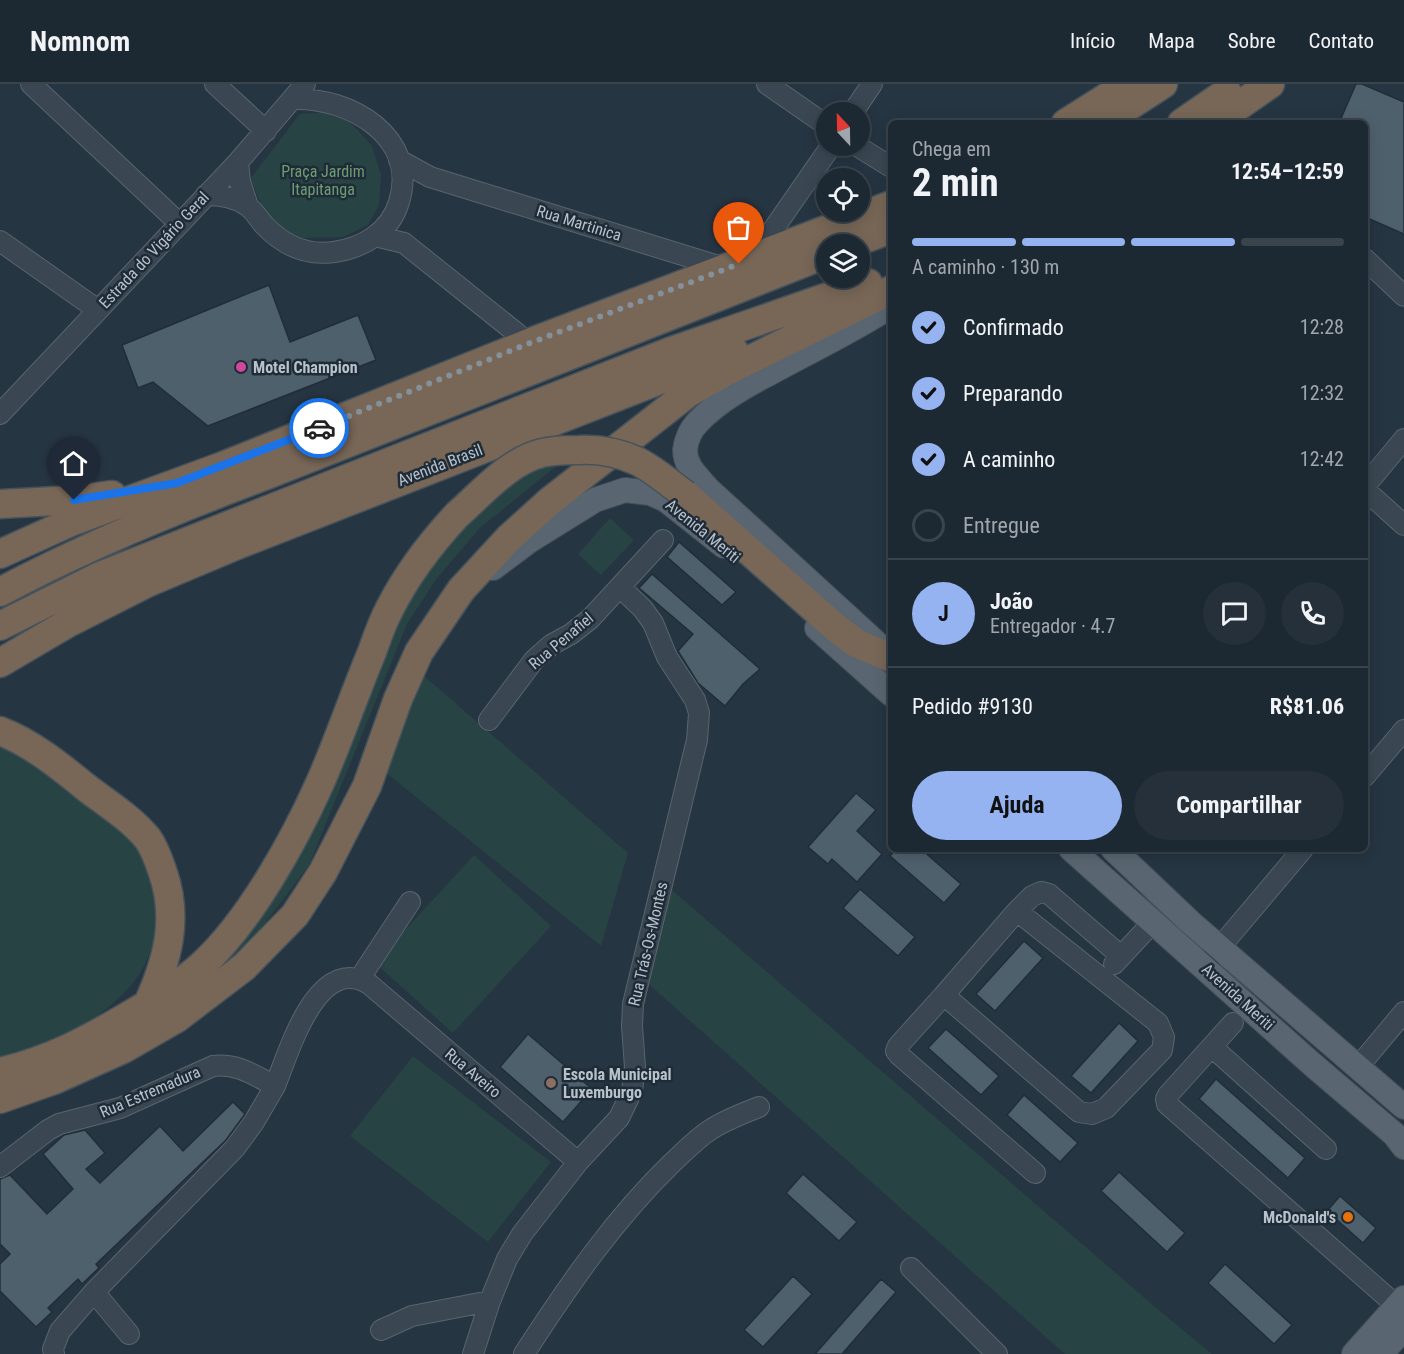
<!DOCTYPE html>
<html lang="pt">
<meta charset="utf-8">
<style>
:root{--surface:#1c2832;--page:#25303a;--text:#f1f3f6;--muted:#a0a6ac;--line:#3a444d;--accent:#95b2f1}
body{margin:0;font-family:"Roboto Condensed",sans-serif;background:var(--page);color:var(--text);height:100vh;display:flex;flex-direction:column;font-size:22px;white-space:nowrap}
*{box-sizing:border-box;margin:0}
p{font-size:20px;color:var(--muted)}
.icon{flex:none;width:33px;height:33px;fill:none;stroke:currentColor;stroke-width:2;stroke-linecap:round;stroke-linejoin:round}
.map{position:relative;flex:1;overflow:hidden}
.sheet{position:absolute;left:888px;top:36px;width:480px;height:732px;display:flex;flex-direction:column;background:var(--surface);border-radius:9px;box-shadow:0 3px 15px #0003,0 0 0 2px var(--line)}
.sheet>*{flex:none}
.needle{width:39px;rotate:338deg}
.tools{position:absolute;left:816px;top:18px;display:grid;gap:12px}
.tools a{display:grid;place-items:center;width:54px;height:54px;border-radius:50%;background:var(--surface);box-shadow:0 3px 15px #0003,0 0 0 2px var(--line);font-size:30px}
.pin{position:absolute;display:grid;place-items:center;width:51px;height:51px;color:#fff;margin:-62px -26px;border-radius:50% 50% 50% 0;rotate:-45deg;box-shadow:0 0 6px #0007}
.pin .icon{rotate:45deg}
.courier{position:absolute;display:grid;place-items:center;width:60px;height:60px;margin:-30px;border:4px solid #1a73e8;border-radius:50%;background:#fff;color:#222;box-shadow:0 2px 8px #0007}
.summary em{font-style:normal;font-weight:700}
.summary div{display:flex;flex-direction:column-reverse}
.summary{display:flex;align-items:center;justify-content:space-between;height:102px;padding:0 24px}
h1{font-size:39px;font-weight:700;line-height:45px}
.bar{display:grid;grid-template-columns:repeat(4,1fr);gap:9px 6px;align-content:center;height:72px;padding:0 24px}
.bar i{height:8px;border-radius:4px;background:var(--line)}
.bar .selected{background:var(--accent)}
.bar p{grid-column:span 4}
.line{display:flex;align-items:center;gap:15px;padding:0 24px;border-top:2px solid var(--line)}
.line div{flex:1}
.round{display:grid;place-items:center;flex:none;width:63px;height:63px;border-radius:32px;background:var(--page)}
ol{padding:0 24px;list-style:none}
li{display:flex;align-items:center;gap:18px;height:66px}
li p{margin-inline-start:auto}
li .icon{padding:6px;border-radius:50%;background:var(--accent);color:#111;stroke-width:4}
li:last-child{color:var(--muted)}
li i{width:33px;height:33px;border:3px solid var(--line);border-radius:50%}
.primary-button{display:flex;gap:12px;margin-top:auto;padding:12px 24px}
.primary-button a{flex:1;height:69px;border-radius:36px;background:var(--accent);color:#111;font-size:24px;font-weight:700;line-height:69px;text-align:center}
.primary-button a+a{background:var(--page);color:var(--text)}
header{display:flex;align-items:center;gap:36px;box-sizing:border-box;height:84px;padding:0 30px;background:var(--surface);border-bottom:2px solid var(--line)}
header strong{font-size:28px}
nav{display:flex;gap:33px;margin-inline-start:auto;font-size:21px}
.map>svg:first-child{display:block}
.green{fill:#284343}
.building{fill:#4f606d;stroke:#212e39;stroke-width:1.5}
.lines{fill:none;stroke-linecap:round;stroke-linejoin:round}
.minor-casing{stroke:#58656f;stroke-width:22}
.major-casing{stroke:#44505b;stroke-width:26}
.highway-casing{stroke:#45525c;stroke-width:31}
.minor{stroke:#3a4752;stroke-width:20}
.major{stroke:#596671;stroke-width:24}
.highway{stroke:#786757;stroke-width:28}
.highway-bridge-casing{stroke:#45525c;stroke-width:31;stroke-linecap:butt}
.highway-bridge{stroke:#786757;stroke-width:28}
.done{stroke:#84919c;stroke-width:6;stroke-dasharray:0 10.8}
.route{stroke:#1a73e8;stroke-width:8}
.hotel-dot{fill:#d1479c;stroke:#1f2c37;stroke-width:2}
.education-dot{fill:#8d6e63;stroke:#1f2c37;stroke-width:2}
.food-dot{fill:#e8710a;stroke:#1f2c37;stroke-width:2}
.labels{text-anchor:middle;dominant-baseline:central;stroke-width:5;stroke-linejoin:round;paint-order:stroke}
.park-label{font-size:16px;fill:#6e9d73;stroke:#1f2c37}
.street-label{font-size:16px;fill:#b7c2cc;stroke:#1f2c37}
.poi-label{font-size:16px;font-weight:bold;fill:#b7c2cc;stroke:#1f2c37;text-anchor:start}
</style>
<header>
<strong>Nomnom</strong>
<nav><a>Início</a><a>Mapa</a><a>Sobre</a><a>Contato</a></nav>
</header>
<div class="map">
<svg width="1404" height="1270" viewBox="0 0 1404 1270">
<rect width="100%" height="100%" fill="#263542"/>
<path class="green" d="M328 28 350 38 372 62 381 91 379 121 368 141 343 153 299 154 268 135 250 95 300 30Z
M564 376 481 443 437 494 407 540 309 781 272 830 241 870 121 956 221 870 379 560 459 436 535 383Z
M610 434 634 456 601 491 578 470Z
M414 583 628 769 601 862 380 684Z
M0 656C30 677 59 699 89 720 101 728 115 736 126 746 143 763 151 789 155 811 170 909 75 951 0 978Z
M474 771 551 842 453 949 375 879Z
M665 800 1154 1222 1212 1270H1065L643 895Z
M413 972 551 1078 488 1158 350 1052Z"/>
<path class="building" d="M1356 0H1362L1404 18V150L1365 133V39H1339Z
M269 201 290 258 358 231 376 276 208 342 153 298 138 304 122 261Z
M679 458 736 508 722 521 667 473Z
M652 490 760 585 743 600 725 622 698 599 678 567 693 550 639 504Z
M856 709 876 726 857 747 882 770 857 798 832 775 828 780 808 763Z
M896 765H921L961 800 944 819 890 772Z
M860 805 915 853 898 872 843 824Z
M1024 857 1043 874 995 927 976 910Z
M1119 939 1138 957 1091 1009 1071 992Z
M946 945 999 992 981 1011 928 964Z
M528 950 592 1005 563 1038 500 983Z
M1216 995 1305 1074 1288 1094 1199 1015Z
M1024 1011 1078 1059 1060 1078 1007 1031Z
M233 1018 245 1030 226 1056 96 1180 99 1184 82 1200 78 1195 48 1224 52 1228 36 1243 0 1207V1180L10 1170 0 1160V1095L10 1091 47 1130 73 1105 43 1070 64 1051 85 1046 105 1069 86 1085 100 1099 160 1042 183 1067Z
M1119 1088 1185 1149 1167 1168 1101 1107Z
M803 1090 857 1138 839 1157 786 1109Z
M1340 1112 1376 1144 1363 1159 1327 1127Z
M1225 1180 1292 1241 1274 1260 1208 1199Z
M793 1192 812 1210 763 1263 744 1246Z
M881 1195 896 1208 842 1270H815Z"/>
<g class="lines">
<g class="minor-casing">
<path id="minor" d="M31 0 179 139
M215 0 266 47
M767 0 826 41
M853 28 872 0
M857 62 891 83
M399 76 430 93 728 185
M238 78 240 98 248 122
M206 111C220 111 234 113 246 121 253 125 258 134 264 141 283 161 306 172 334 168 363 164 390 148 399 118 419 53 350 13 293 15
M375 152 404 159 529 259
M0 157 98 226
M754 173 831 62
M1365 175 1404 212
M0 330 238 78 305 0
M1365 402 1404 355
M1365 406 1404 441
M489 636 534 576 551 561 571 550 590 535 663 456
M1365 692 1404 646
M1017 827 1158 939 1164 953 1162 966 1106 1024 1092 1030 1079 1028 944 911Z
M1017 827 1032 812 1041 808 1049 810 1121 872
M1210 875 1303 765
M1114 880 1153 838
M360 894 410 818
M944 911 898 962 896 967 899 971 1035 1089
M1233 939 1168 1011 1166 1015 1167 1020 1397 1222
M1212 963 1326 1065
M1358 983 1404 928
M275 1002C289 968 317 869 369 900L578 1078
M0 1083 48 1046 59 1040 120 1024 213 982C237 979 254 991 275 1002L254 1038 235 1064 94 1208 60 1247 53 1265 54 1270
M911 1184 997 1270
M94 1208 129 1250
M381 1246 412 1232 490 1217
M473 1270 490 1217 507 1175 522 1150 578 1078 619 1034 632 1007 635 983 632 942 633 920 697 656 699 629 695 616 667 573 653 539 643 525 620 503
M524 1270C568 1202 614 1135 672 1079 684 1068 696 1055 710 1046 725 1036 742 1030 759 1023"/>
</g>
<g class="major-casing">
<path id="major" d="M493 484 529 457 595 416 625 406 650 409 666 416 724 462
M817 544 891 610
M883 565 708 405C698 393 685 383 685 366 686 356 691 345 698 338 718 317 745 302 770 289 810 267 853 247 891 222
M1071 765 1313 981 1394 1050 1404 1063
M1113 765 1190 838 1404 1023
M1354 1270 1404 1214
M1381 1270 1404 1244"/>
</g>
<g class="highway-casing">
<path id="highway" d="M1112 33 1163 0
M1066 39 1128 0
M1182 39 1227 8
M1214 39 1270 0
M851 160 891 145
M686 411 836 544 856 559 891 574
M0 420 74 416 112 411
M0 470 73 437 223 382 529 259 891 121
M0 508C86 462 176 425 267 391L826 170
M0 542 100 492 669 268 868 199
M0 579 68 539 149 498 237 461 734 267
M0 647C32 659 62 684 88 705 108 720 132 735 148 755 155 765 159 777 163 789 179 836 167 878 147 922
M0 988C50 976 84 958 128 932 154 917 180 901 202 881 250 837 294 757 320 699 339 656 354 611 372 568 377 554 382 539 389 526 407 490 430 460 457 431
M0 1015 54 996 123 965 177 934 244 883 295 831 323 788 367 702 398 615 419 568 461 506 509 454 550 417 688 309 723 289 891 206"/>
</g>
<use href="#minor" class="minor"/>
<use href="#major" class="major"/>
<use href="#highway" class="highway"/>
<g class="highway-bridge-casing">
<path id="highway-bridge" d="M457 431C482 409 509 377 542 369 554 366 567 366 579 366 599 365 619 369 637 377 655 386 670 400 686 411"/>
</g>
<use href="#highway-bridge" class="highway-bridge"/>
</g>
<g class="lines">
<path class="done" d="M319 344 530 259 739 180"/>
<path class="route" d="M74 416 177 399 319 344"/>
</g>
<circle class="hotel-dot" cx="241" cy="283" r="6"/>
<circle class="education-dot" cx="551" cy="999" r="6"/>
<circle class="food-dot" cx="1348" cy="1133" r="6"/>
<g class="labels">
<g class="park-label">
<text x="323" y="87">Praça Jardim<tspan x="323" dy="18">Itapitanga</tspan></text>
</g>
<g class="street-label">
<text transform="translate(579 139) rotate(17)">Rua Martinica</text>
<text transform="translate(154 166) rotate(-47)">Estrada do Vigário Geral</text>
<text transform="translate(440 381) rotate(-21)">Avenida Brasil</text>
<text transform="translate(703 447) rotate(39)">Avenida Meriti</text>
<text transform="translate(561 557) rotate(-40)">Rua Penafiel</text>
<text transform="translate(648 860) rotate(-77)">Rua Trás-Os-Montes</text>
<text transform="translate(1238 913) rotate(42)">Avenida Meriti</text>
<text transform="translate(473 989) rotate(40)">Rua Aveiro</text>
<text transform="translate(150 1008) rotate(-23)">Rua Estremadura</text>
</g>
<g class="poi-label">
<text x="253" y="283">Motel Champion</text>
<text x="563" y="990">Escola Municipal<tspan x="563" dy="18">Luxemburgo</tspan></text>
<text x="1336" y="1133" text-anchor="end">McDonald's</text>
</g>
</g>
</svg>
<div class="tools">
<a><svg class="needle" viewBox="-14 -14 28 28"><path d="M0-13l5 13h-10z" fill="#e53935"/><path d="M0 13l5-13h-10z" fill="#a0a6ac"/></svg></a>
<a><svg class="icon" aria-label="locate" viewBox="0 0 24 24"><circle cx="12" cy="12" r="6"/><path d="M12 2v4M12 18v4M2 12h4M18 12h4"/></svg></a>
<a><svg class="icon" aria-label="layers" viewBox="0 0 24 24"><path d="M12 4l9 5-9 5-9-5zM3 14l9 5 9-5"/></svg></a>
</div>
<div class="pin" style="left:739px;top:180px;background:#ea580c"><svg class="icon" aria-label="bag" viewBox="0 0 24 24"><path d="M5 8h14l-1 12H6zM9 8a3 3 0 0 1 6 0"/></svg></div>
<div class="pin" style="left:74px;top:416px;background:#1f2937"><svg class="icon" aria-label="home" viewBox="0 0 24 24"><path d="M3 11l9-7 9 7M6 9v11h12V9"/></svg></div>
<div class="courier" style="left:319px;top:344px"><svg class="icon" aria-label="car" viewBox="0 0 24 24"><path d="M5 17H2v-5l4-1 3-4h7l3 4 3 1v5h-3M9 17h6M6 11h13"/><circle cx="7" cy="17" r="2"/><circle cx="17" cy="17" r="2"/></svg></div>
<section class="sheet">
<div class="summary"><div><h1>2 min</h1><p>Chega em</p></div><em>12:54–12:59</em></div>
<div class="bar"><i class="selected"></i><i class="selected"></i><i class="selected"></i><i></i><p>A caminho · 130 m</p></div>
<ol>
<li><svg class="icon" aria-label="check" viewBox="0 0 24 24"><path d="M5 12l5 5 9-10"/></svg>Confirmado<p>12:28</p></li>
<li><svg class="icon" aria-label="check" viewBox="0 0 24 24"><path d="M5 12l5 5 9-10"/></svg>Preparando<p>12:32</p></li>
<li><svg class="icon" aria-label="check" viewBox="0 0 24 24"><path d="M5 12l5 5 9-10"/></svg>A caminho<p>12:42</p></li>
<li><i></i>Entregue</li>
</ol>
<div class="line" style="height:108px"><b class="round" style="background:var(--accent);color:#111">J</b><div><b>João</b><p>Entregador · 4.7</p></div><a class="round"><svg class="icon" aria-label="chat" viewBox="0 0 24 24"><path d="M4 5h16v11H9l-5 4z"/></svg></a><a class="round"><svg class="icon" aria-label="phone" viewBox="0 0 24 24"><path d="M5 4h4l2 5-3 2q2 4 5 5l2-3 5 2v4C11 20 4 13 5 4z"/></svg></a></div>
<div class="line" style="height:78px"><div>Pedido #9130</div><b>R$81.06</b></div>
<div class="primary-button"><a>Ajuda</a><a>Compartilhar</a></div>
</section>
</div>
